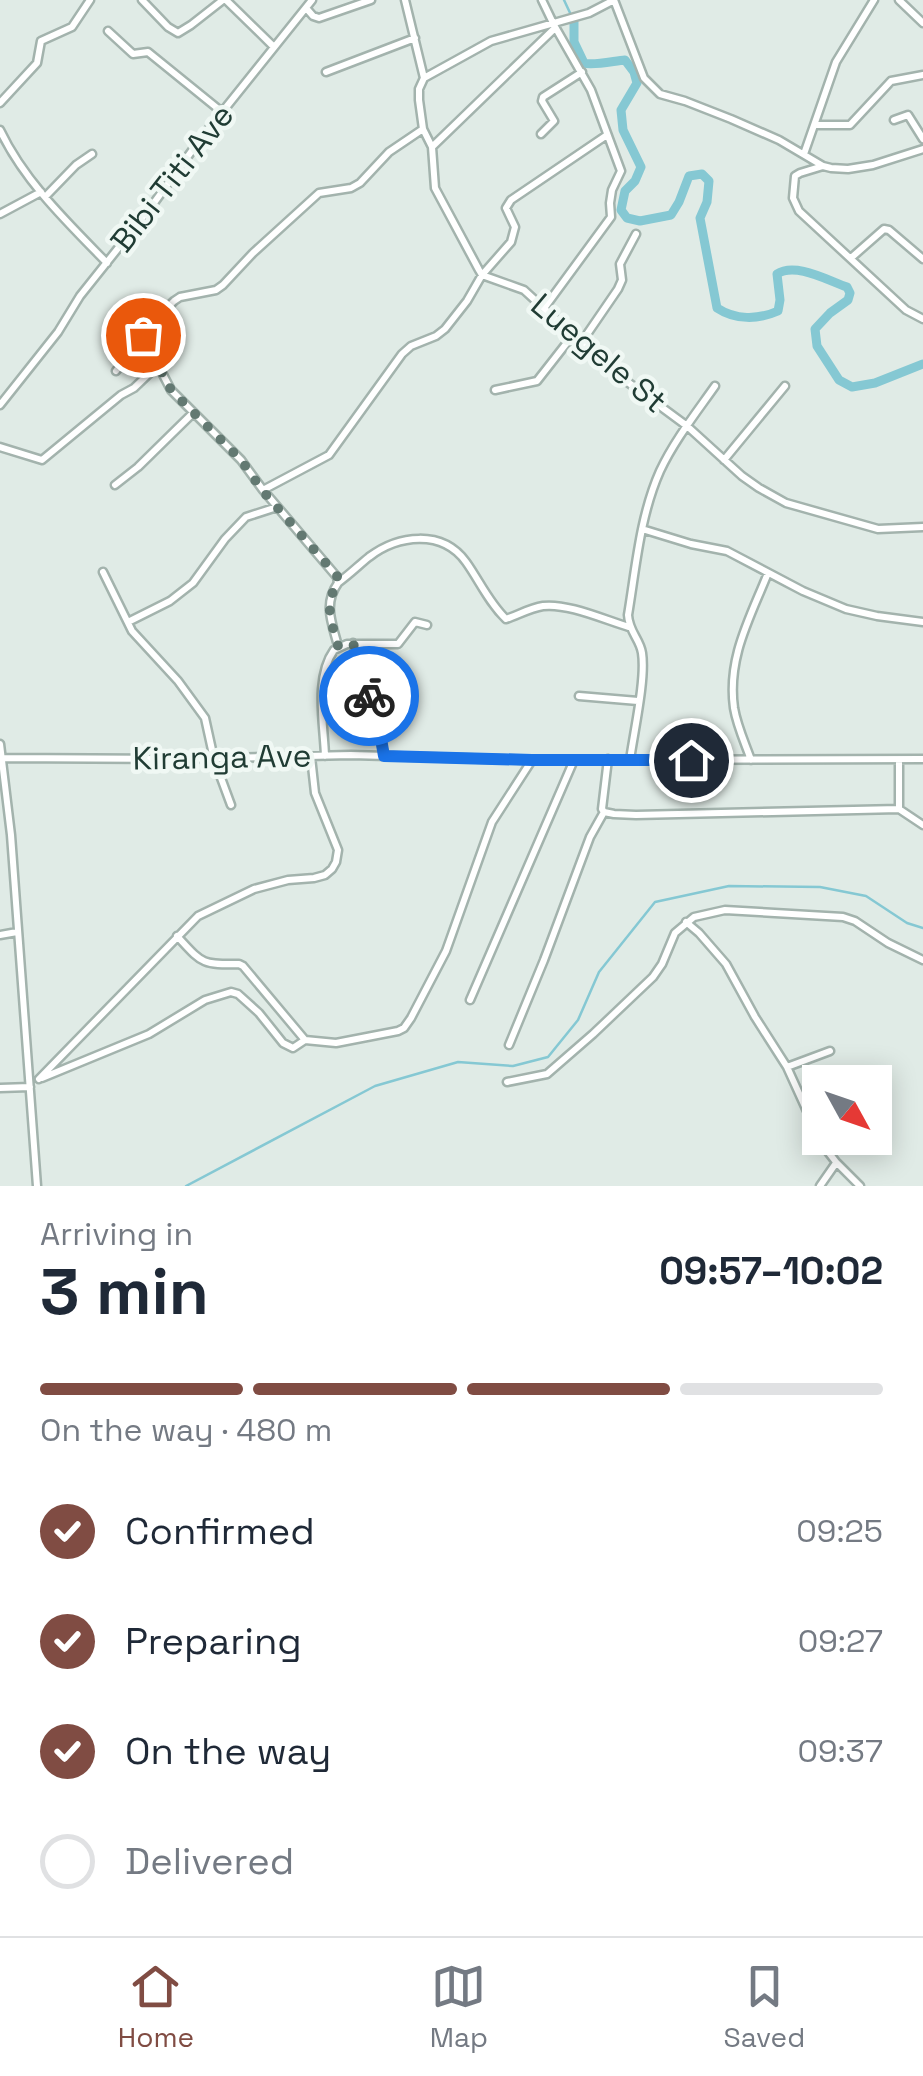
<!DOCTYPE html>
<meta charset="utf-8">
<style>
:root{--surface:#fff;--page:#f2f2f3;--text:#1f2937;--muted:#747a83;--line:#e0e1e3;--accent:#804c43}
body{margin:0;font-family:"Space Grotesk",sans-serif;background:var(--page);color:var(--text);height:100vh;display:flex;flex-direction:column;font-size:38px;white-space:nowrap}
*{box-sizing:border-box;margin:0}
p{font-size:32px;color:var(--muted)}
.icon{flex:none;width:55px;height:55px;fill:none;stroke:currentColor;stroke-width:2;stroke-linecap:round;stroke-linejoin:round}
.map{position:relative;height:1186px;overflow:hidden}
.details{display:flex;flex-direction:column;background:var(--surface);flex:1}
.details>*{flex:none}
.needle{width:65px;rotate:130deg}
.fabs{position:absolute;left:802px;top:1065px;display:grid;gap:20px}
.fabs a{display:grid;place-items:center;width:90px;height:90px;border-radius:0px;background:var(--surface);box-shadow:0 5px 25px #0003;font-size:50px}
.pin{position:absolute;display:grid;place-items:center;width:85px;height:85px;color:#fff;margin:-42px;border:5px solid #fff;border-radius:50%;box-shadow:0 2px 10px #0007}
.courier{position:absolute;display:grid;place-items:center;width:100px;height:100px;margin:-50px;border:8px solid #1a73e8;border-radius:50%;background:#fff;color:#222;box-shadow:0 2px 12px #0007}
.overview em{font-style:normal;font-weight:800}
.overview div{display:flex;flex-direction:column-reverse}
.overview{display:flex;align-items:center;justify-content:space-between;height:170px;padding:0 40px}
h1{font-size:65px;font-weight:800;line-height:75px}
.bar{display:grid;grid-template-columns:repeat(4,1fr);gap:15px 10px;align-content:center;height:120px;padding:0 40px}
.bar i{height:12px;border-radius:8px;background:var(--line)}
.bar .active{background:var(--accent)}
.bar p{grid-column:span 4}
ol{padding:0 40px;list-style:none}
li{display:flex;align-items:center;gap:30px;height:110px}
li p{margin-inline-start:auto}
li .icon{padding:10px;border-radius:50%;background:var(--accent);color:#fff;stroke-width:4}
li:last-child{color:var(--muted)}
li i{width:55px;height:55px;border:5px solid var(--line);border-radius:50%}
.tabs{display:flex;justify-content:space-around;align-items:center;height:140px;border-top:2px solid var(--line);background:var(--surface);font-size:28px;color:var(--muted)}
.tabs a{display:grid;justify-items:center;gap:5px}
.tabs .active{color:var(--accent)}
.map>svg:first-child{display:block}
.lines{fill:none;stroke-linecap:round;stroke-linejoin:round}
.stream{stroke:#85c8d3;stroke-width:2.5}
.river{stroke:#85c8d3;stroke-width:9}
.minor-casing{stroke:#a3b3ad;stroke-width:11}
.minor{stroke:#fff;stroke-width:6}
.done{stroke:#637972;stroke-width:10;stroke-dasharray:0 18}
.route{stroke:#1a73e8;stroke-width:12}
.labels{text-anchor:middle;dominant-baseline:central;stroke-width:9;stroke-linejoin:round;paint-order:stroke}
.street-label{font-size:32px;fill:#203c34;stroke:#f0f8f4}
</style>
<div class="map">
<svg width="923" height="1186" viewBox="0 0 923 1186">
<rect width="100%" height="100%" fill="#e0ebe6"/>
<g class="lines">
<path class="stream" d="M564 0 571 15
M186 1186 375 1086 458 1062 513 1066 548 1057 578 1020 599 972 655 902 729 886 820 887 866 896 907 923 923 928"/>
<path class="river" d="M574 22V42L584 63C592 66 614 61 625 60L634 72 637 83 621 110 623 130 641 167 635 181 625 191 621 210 627 218 640 221 671 215 679 202 689 176 702 174 709 181 707 202 700 218 717 308C735 320 758 320 778 311L780 300 777 274C795 262 827 280 847 287L850 293 848 300 830 313 815 329 817 346 839 380 852 387 875 383 923 364"/>
<g class="minor-casing">
<path id="minor" d="M142 0 168 27 178 33 191 25 223 0
M226 0 274 47
M405 0 424 78
M542 0 554 25 591 90 621 171 612 190 610 203 611 217 545 307
M614 0 589 13 491 41 424 78 419 89V100L423 129 432 147 435 188 479 270 482 275 524 290 610 369 687 426 742 476 759 488 786 503 878 529 923 527
M614 0 644 78 660 94 685 101 731 119 779 140 823 166 831 168 848 169 873 165 923 149
M899 0 923 23
M306 8 313 16 319 18 371 0
M108 31 133 54 148 52 222 112
M326 72 415 38
M0 103 37 63 41 41 72 27 90 0
M894 120 908 115 923 139
M816 125H850L891 81 923 75
M0 130C24 181 68 223 107 263
M541 134 554 121 542 101 543 97 582 72
M432 147 555 28
M804 154 836 62 874 0
M823 166 800 173 795 176 793 198 799 211 906 310 923 319
M45 197 76 165 92 154
M0 214 41 192
M851 258 884 229 889 230 923 259
M581 343 618 289 622 280 620 264 636 234
M116 371 143 335 152 332 158 337
M495 390 537 381 573 335
M0 405 58 332 80 296 151 207 199 141 312 0
M0 447 42 460 121 395 134 388 158 365
M724 460 785 386
M115 485 138 467 193 413
M263 490 329 455 402 354 411 346 436 336 445 329 467 301 482 275 511 242 515 227 506 208 511 200 607 135
M642 529 691 544 727 551 803 591 846 609 877 616 923 622
M103 572 132 631 178 681 205 718 214 759 231 805
M339 582C350 574 359 565 369 557 398 535 442 529 466 562 479 580 489 603 506 619 518 615 530 608 543 606 568 603 605 620 629 627
M128 622 170 601 193 583 225 539 246 517 277 507
M353 643 378 722 384 756
M338 646C332 623 323 604 338 583L337 577 263 490 241 460 171 390 158 365 157 353 164 316 167 308 174 301 180 297 216 290 223 285 253 253 319 193 351 188 360 183 389 152 423 129
M579 696 638 701
M378 722 404 714 389 668
M0 744 11 835 37 1186
M325 756C324 724 314 678 334 650L347 644H398L415 622 427 625
M0 758 184 759 351 755 532 760 923 759
M608 759 602 809 604 812 614 814 636 815 899 809
M630 760C634 731 646 679 642 653 640 639 629 632 628 615 636 567 640 516 660 471 674 441 696 413 715 386
M751 760C745 743 737 726 734 708 727 658 750 618 768 573
M899 760V809L923 825
M686 922 699 933 726 964 755 1017 787 1067 822 1144 836 1162 860 1186
M0 935 17 932
M177 936C202 963 201 965 239 964L243 966 305 1040 336 1043 398 1031 404 1028 411 1018 446 951 492 822 532 760
M470 1000 574 760
M509 1045 544 960 590 837 604 812
M787 1067 830 1051
M42 1078 149 1034 205 1000 231 992 238 994 259 1013 283 1043 293 1048 305 1040
M39 1079 198 916 254 889 288 880 314 878 325 875 332 869 336 862 338 850 315 793 311 757
M507 1082 547 1074 593 1034 653 977 662 964 675 933 694 917 725 910 843 917 855 921 888 943 923 960
M0 1088 30 1087
M820 1186 836 1163"/>
</g>
<use href="#minor" class="minor"/>
</g>
<g class="lines">
<path class="done" d="M143 335 152 332 159 338 158 365 171 390 241 460 262 490 337 576 338 583C323 604 332 623 338 646L353 643 369 696"/>
<path class="route" d="M369 696 378 722 384 756 532 760H691"/>
</g>
<g class="labels">
<g class="street-label">
<text transform="translate(172 178) rotate(-52)">Bibi Titi Ave</text>
<text transform="translate(599 353) rotate(40)">Luegele St</text>
<text transform="translate(222 757) rotate(-1)">Kiranga Ave</text>
</g>
</g>
</svg>
<div class="fabs">
<a><svg class="needle" viewBox="-14 -14 28 28"><path d="M0-13l5 13h-10z" fill="#e53935"/><path d="M0 13l5-13h-10z" fill="#747a83"/></svg></a>
</div>
<div class="pin" style="left:143px;top:335px;background:#ea580c"><svg class="icon" aria-label="bag" viewBox="0 0 24 24"><path d="M5 8h14l-1 12H6zM9 8a3 3 0 0 1 6 0"/></svg></div>
<div class="pin" style="left:691px;top:760px;background:#1f2937"><svg class="icon" aria-label="home" viewBox="0 0 24 24"><path d="M3 11l9-7 9 7M6 9v11h12V9"/></svg></div>
<div class="courier" style="left:369px;top:696px"><svg class="icon" aria-label="bike" viewBox="0 0 24 24"><circle cx="6" cy="16" r="4"/><circle cx="18" cy="16" r="4"/><path d="M6 16l4-8h5l3 8M10 8l3 8H6M13 5h3"/></svg></div>
</div>
<section class="details">
<div class="overview"><div><h1>3 min</h1><p>Arriving in</p></div><em>09:57–10:02</em></div>
<div class="bar"><i class="active"></i><i class="active"></i><i class="active"></i><i></i><p>On the way · 480 m</p></div>
<ol>
<li><svg class="icon" aria-label="check" viewBox="0 0 24 24"><path d="M5 12l5 5 9-10"/></svg>Confirmed<p>09:25</p></li>
<li><svg class="icon" aria-label="check" viewBox="0 0 24 24"><path d="M5 12l5 5 9-10"/></svg>Preparing<p>09:27</p></li>
<li><svg class="icon" aria-label="check" viewBox="0 0 24 24"><path d="M5 12l5 5 9-10"/></svg>On the way<p>09:37</p></li>
<li><i></i>Delivered</li>
</ol>
</section>
<nav class="tabs">
<a class="active"><svg class="icon" aria-label="home" viewBox="0 0 24 24"><path d="M3 11l9-7 9 7M6 9v11h12V9"/></svg>Home</a>
<a><svg class="icon" aria-label="map" viewBox="0 0 24 24"><path d="M3 6l6-2 6 2 6-2v14l-6 2-6-2-6 2zM9 4v14M15 6v14"/></svg>Map</a>
<a><svg class="icon" aria-label="saved" viewBox="0 0 24 24"><path d="M7 4h10v16l-5-4-5 4z"/></svg>Saved</a>
</nav>
